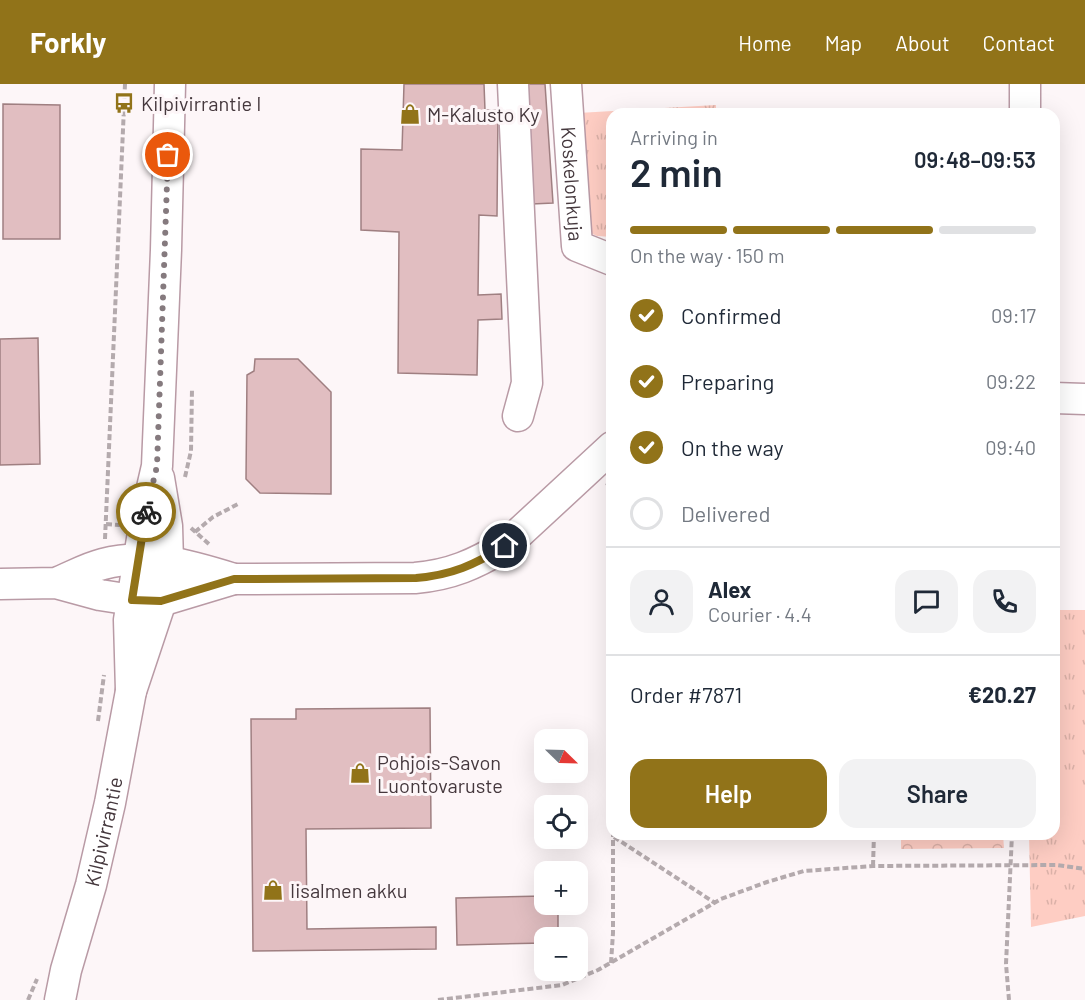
<!DOCTYPE html>
<meta charset="utf-8">
<style>
:root{--surface:#fff;--page:#f2f2f3;--text:#1f2937;--muted:#747a83;--line:#e0e1e3;--accent:#917319}
body{margin:0;font-family:Barlow,sans-serif;background:var(--page);color:var(--text);height:100vh;display:flex;flex-direction:column;font-size:22px;white-space:nowrap}
*{box-sizing:border-box;margin:0}
p{font-size:20px;color:var(--muted)}
.icon{flex:none;width:33px;height:33px;fill:none;stroke:currentColor;stroke-width:2;stroke-linecap:round;stroke-linejoin:round}
.map{position:relative;flex:1;overflow:hidden}
.sheet{position:absolute;left:606px;top:24px;width:454px;height:732px;display:flex;flex-direction:column;background:var(--surface);border-radius:18px;box-shadow:0 6px 24px #0002}
.sheet>*{flex:none}
.needle{width:39px;rotate:113deg}
.fabs{position:absolute;left:534px;top:645px;display:grid;gap:12px}
.fabs a{display:grid;place-items:center;width:54px;height:54px;border-radius:12px;background:var(--surface);box-shadow:0 6px 24px #0002;font-size:30px}
.pin{position:absolute;display:grid;place-items:center;width:51px;height:51px;color:#fff;margin:-26px;border:3px solid #fff;border-radius:50%;box-shadow:0 2px 6px #0007}
.courier{position:absolute;display:grid;place-items:center;width:60px;height:60px;margin:-30px;border:4px solid #917319;border-radius:50%;background:#fff;color:#222;box-shadow:0 2px 8px #0007}
.head em{font-style:normal;font-weight:600}
.head div{display:flex;flex-direction:column-reverse}
.head{display:flex;align-items:center;justify-content:space-between;height:102px;padding:0 24px}
h1{font-size:39px;font-weight:600;line-height:45px}
.bar{display:grid;grid-template-columns:repeat(4,1fr);gap:9px 6px;align-content:center;height:72px;padding:0 24px}
.bar i{height:8px;border-radius:4px;background:var(--line)}
.bar .selected{background:var(--accent)}
.bar p{grid-column:span 4}
.line{display:flex;align-items:center;gap:15px;padding:0 24px;border-top:2px solid var(--line)}
.line div{flex:1}
.round{display:grid;place-items:center;flex:none;width:63px;height:63px;border-radius:18px;background:var(--page)}
ol{padding:0 24px;list-style:none}
li{display:flex;align-items:center;gap:18px;height:66px}
li p{margin-inline-start:auto}
li .icon{padding:6px;border-radius:50%;background:var(--accent);color:#fff;stroke-width:4}
li:last-child{color:var(--muted)}
li i{width:33px;height:33px;border:3px solid var(--line);border-radius:50%}
.action{display:flex;gap:12px;margin-top:auto;padding:12px 24px}
.action a{flex:1;height:69px;border-radius:18px;background:var(--accent);color:#fff;font-size:24px;font-weight:600;line-height:69px;text-align:center}
.action a+a{background:var(--page);color:var(--text)}
header{display:flex;align-items:center;gap:36px;box-sizing:border-box;height:84px;padding:0 30px;background:var(--accent);color:#fff}
header strong{font-size:28px}
nav{display:flex;gap:33px;margin-inline-start:auto;font-size:21px}
.map>svg:first-child{display:block}
.grass{fill:url(#grass-tufts)}
.forest{fill:url(#forest-crowns)}
.pitch{fill:#fecdc3}
.building{fill:#e1bec1;stroke:#9f7f81;stroke-width:1.5}
.lines{fill:none;stroke-linecap:round;stroke-linejoin:round}
.minor-casing{stroke:#b99aa5;stroke-width:33}
.path{stroke:#b4aaad;stroke-width:4;stroke-dasharray:6 3;stroke-linecap:butt}
.minor{stroke:#fff;stroke-width:30}
.done{stroke:#857a7e;stroke-width:6;stroke-dasharray:0 10.8}
.route{stroke:#917319;stroke-width:8}
.labels{text-anchor:middle;dominant-baseline:central;stroke-width:6;stroke-linejoin:round;paint-order:stroke}
.poi-label{font-size:20px;fill:#45383d;stroke:#fdf6f8;text-anchor:start}
.street-label{font-size:20px;fill:#45383d;stroke:#fdf6f8}
</style>
<header>
<strong>Forkly</strong>
<nav><a>Home</a><a>Map</a><a>About</a><a>Contact</a></nav>
</header>
<div class="map">
<svg width="1085" height="916" viewBox="0 0 1085 916">
<defs>
<pattern id="grass-tufts" width="24" height="20" patternUnits="userSpaceOnUse" patternTransform="scale(1.5)"><rect width="24" height="20" fill="#fecdc3"/><path d="M3 7l-1-3M5 7V3M7 7l1-3M15 17l-1-3M17 17v-4M19 17l1-3" fill="none" stroke="#dbb1a8"/></pattern>
<pattern id="forest-crowns" width="20" height="18" patternUnits="userSpaceOnUse" patternTransform="scale(1.5)"><rect width="20" height="18" fill="#fecdc3"/><path d="M2 6a3 3 0 1 1 6 0M12 15a3 3 0 1 1 6 0" fill="none" stroke="#dbb1a8"/></pattern>
</defs>
<rect width="100%" height="100%" fill="#fdf6f8"/>
<path class="grass" d="M716 21V30H612V153L597 152 582 145 578 29Z
M1055 526H1085V832L1031 843 1029 750H1054Z"/>
<path class="forest" d="M901 750H1003L1004 764 901 765Z"/>
<path class="pitch" d="M1063 703H1085V750L1063 751Z"/>
<path class="building" d="M404 0H484L485 26H498L497 132 479 131 478 211 501 210 502 235 478 236 477 291 398 289 399 148 361 146V65L402 66Z
M524 0H545L553 119 532 120Z
M3 20 60 21V155H3Z
M38 254 40 380 0 381V255Z
M255 275H298L331 308V410L260 409 246 395 247 291 254 287Z
M430 624 431 744 306 745 307 845 436 843V865L253 867 251 635H296V625Z
M544 812V820H558V854H544V859L457 861 456 814Z"/>
<g class="lines">
<g class="minor-casing">
<g id="minor">
<path d="M513 0 527 299 518 332"/>
<path id="s1" d="M566 0 577 162 612 176"/>
<path d="M1025 30V0"/>
<path d="M1054 314 1085 315"/>
<path d="M234 495 415 494C451 491 475 480 505 462L612 363"/>
<path d="M0 500 56 499 100 511 132 516 161 517 234 495C192 482 147 468 103 480 87 484 71 493 56 499"/>
<path d="M131 607 129 536 146 430 157 382 166 166 170 0"/>
<path id="s2" d="M60 916 66 886 91 801 110 719 131 607 161 517 168 478 167 442 159 394"/>
</g>
</g>
<path class="path" d="M185 393 191 367 192 305
M607 399 612 409V421
M106 440 120 441
M191 444 210 461
M195 448 213 433 240 419
M105 455 125 0
M98 637 104 591
M1054 724H1063
M614 753 715 819
M873 782 874 750
M611 879 613 849V750
M28 916 37 895
M438 916 562 901 598 886 721 815 767 798 804 787 873 782 1057 781 1085 785
M1009 916 1006 880 1012 750"/>
<use href="#minor" class="minor"/>
</g>
<g class="lines">
<path class="done" d="M146 428 157 382 168 71"/>
<path class="route" d="M146 428 132 516 161 517 234 495 416 494C452 491 474 481 505 462"/>
</g>
<defs>
<g id="bus-bare" transform="scale(1.62)"><path d="M-5-6H5V4H4V6H2V4H-2V6H-4V4H-5ZM-3.5-4V0h7V-4ZM-3.5 1.2v1.5H-2V1.2ZM2 1.2v1.5H3.5V1.2Z" fill="#917319" stroke="#fdf6f8" stroke-width="2.5" paint-order="stroke"/></g>
<g id="shop-bare" transform="scale(1.62)"><path d="M-5-2.5h2.3a2.7 3.5 0 0 1 5.4 0H5L5.5 6h-11ZM-1.5-2.5h3a1.5 2.3 0 0 0-3 0Z" fill="#917319" stroke="#fdf6f8" stroke-width="2.5" paint-order="stroke"/></g>
</defs>
<g fill-rule="evenodd">
<use href="#bus-bare" x="124" y="19"/>
<use href="#shop-bare" x="410" y="30"/>
<use href="#shop-bare" x="360" y="689"/>
<use href="#shop-bare" x="273" y="806"/>
</g>
<g class="labels">
<g class="poi-label">
<text x="141" y="19">Kilpivirrantie I</text>
<text x="427" y="30">M-Kalusto Ky</text>
<text x="377" y="678">Pohjois-Savon<tspan x="377" dy="23">Luontovaruste</tspan></text>
<text x="290" y="806">Iisalmen akku</text>
</g>
<g class="street-label">
<text stroke="none"><textPath href="#s1" startOffset="100">Koskelonkuja</textPath></text>
<text stroke="none"><textPath href="#s2" startOffset="174">Kilpivirrantie</textPath></text>
</g>
</g>
</svg>
<div class="fabs">
<a><svg class="needle" viewBox="-14 -14 28 28"><path d="M0-13l5 13h-10z" fill="#e53935"/><path d="M0 13l5-13h-10z" fill="#747a83"/></svg></a>
<a><svg class="icon" aria-label="locate" viewBox="0 0 24 24"><circle cx="12" cy="12" r="6"/><path d="M12 2v4M12 18v4M2 12h4M18 12h4"/></svg></a>
<a>+</a>
<a>−</a>
</div>
<div class="pin" style="left:168px;top:71px;background:#ea580c"><svg class="icon" aria-label="bag" viewBox="0 0 24 24"><path d="M5 8h14l-1 12H6zM9 8a3 3 0 0 1 6 0"/></svg></div>
<div class="pin" style="left:505px;top:462px;background:#1f2937"><svg class="icon" aria-label="home" viewBox="0 0 24 24"><path d="M3 11l9-7 9 7M6 9v11h12V9"/></svg></div>
<div class="courier" style="left:146px;top:428px"><svg class="icon" aria-label="bike" viewBox="0 0 24 24"><circle cx="6" cy="16" r="4"/><circle cx="18" cy="16" r="4"/><path d="M6 16l4-8h5l3 8M10 8l3 8H6M13 5h3"/></svg></div>
<section class="sheet">
<div class="head"><div><h1>2 min</h1><p>Arriving in</p></div><em>09:48–09:53</em></div>
<div class="bar"><i class="selected"></i><i class="selected"></i><i class="selected"></i><i></i><p>On the way · 150 m</p></div>
<ol>
<li><svg class="icon" aria-label="check" viewBox="0 0 24 24"><path d="M5 12l5 5 9-10"/></svg>Confirmed<p>09:17</p></li>
<li><svg class="icon" aria-label="check" viewBox="0 0 24 24"><path d="M5 12l5 5 9-10"/></svg>Preparing<p>09:22</p></li>
<li><svg class="icon" aria-label="check" viewBox="0 0 24 24"><path d="M5 12l5 5 9-10"/></svg>On the way<p>09:40</p></li>
<li><i></i>Delivered</li>
</ol>
<div class="line" style="height:108px"><a class="round"><svg class="icon" aria-label="person" viewBox="0 0 24 24"><circle cx="12" cy="8" r="4"/><path d="M4 21q1-7 8-7t8 7"/></svg></a><div><b>Alex</b><p>Courier · 4.4</p></div><a class="round"><svg class="icon" aria-label="chat" viewBox="0 0 24 24"><path d="M4 5h16v11H9l-5 4z"/></svg></a><a class="round"><svg class="icon" aria-label="phone" viewBox="0 0 24 24"><path d="M5 4h4l2 5-3 2q2 4 5 5l2-3 5 2v4C11 20 4 13 5 4z"/></svg></a></div>
<div class="line" style="height:78px"><div>Order #7871</div><b>€20.27</b></div>
<div class="action"><a>Help</a><a>Share</a></div>
</section>
</div>
